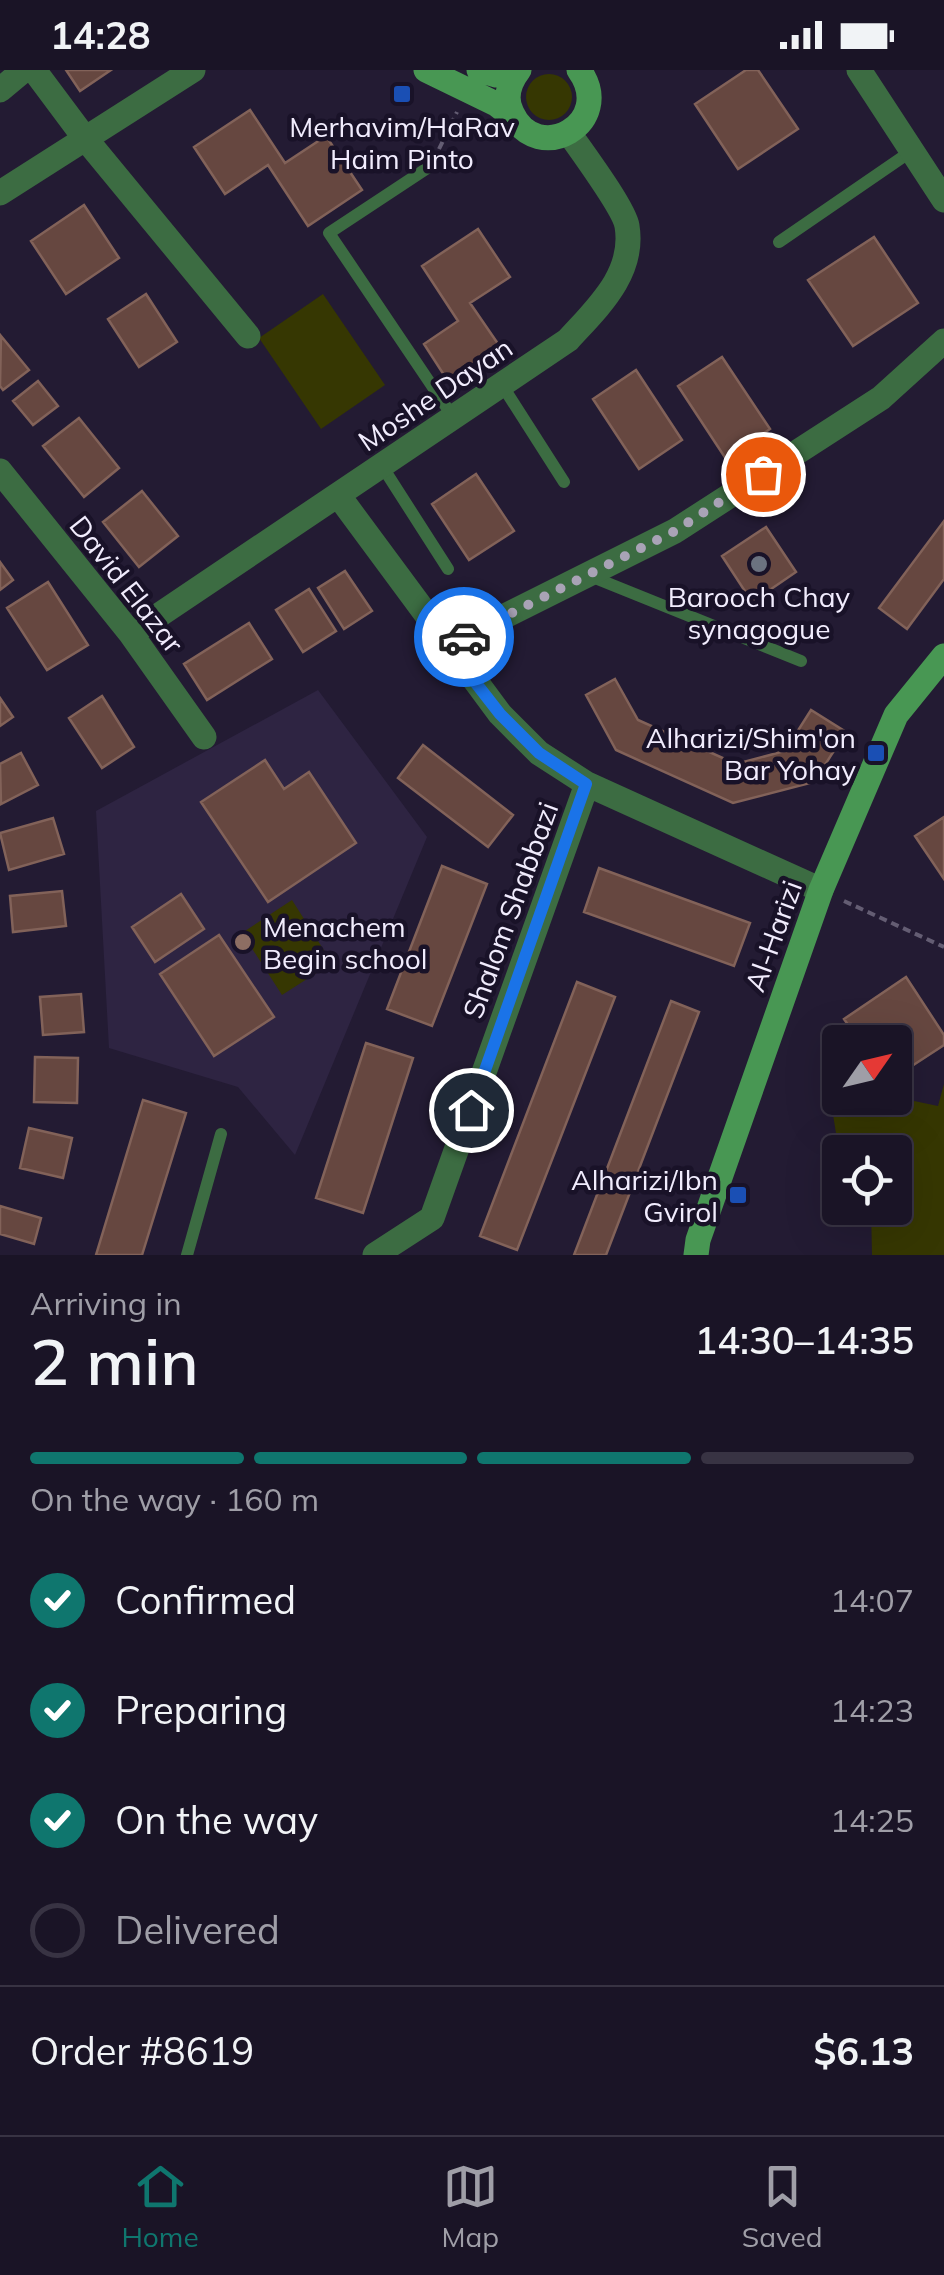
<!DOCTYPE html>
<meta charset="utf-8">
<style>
:root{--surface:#1a1426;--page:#231d2e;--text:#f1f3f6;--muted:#9f9ea7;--line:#383343;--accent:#0f766e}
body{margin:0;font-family:Mulish,sans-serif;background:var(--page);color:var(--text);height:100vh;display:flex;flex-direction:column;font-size:38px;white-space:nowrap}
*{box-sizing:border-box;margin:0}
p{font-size:32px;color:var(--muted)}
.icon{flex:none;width:55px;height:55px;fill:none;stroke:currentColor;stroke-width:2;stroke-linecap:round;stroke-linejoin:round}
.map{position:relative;height:1185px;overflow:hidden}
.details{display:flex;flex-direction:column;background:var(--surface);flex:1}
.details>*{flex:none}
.needle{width:65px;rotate:56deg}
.fabs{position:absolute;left:822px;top:955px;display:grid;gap:20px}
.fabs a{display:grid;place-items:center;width:90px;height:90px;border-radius:10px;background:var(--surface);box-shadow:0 10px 40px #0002,0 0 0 2px var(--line);font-size:50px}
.pin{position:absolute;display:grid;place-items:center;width:85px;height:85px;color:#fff;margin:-42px;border:5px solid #fff;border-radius:50%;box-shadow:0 2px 10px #0007}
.courier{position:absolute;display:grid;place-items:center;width:100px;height:100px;margin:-50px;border:8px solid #1a73e8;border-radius:50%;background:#fff;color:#222;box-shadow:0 2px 12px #0007}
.headline em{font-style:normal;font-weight:600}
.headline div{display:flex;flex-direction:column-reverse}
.headline{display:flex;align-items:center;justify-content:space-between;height:170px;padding:0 30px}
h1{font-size:65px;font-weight:600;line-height:75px}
.bar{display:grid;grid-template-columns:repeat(4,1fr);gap:15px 10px;align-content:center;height:120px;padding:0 30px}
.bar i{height:12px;border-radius:8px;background:var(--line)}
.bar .on{background:var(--accent)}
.bar p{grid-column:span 4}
.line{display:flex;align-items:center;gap:25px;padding:0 30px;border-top:2px solid var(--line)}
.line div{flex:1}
ol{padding:0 30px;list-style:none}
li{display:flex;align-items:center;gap:30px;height:110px}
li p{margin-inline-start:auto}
li .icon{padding:10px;border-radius:50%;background:var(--accent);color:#fff;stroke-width:4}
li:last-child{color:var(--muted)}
li i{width:55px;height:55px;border:5px solid var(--line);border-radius:50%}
.status{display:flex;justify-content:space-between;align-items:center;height:70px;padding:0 50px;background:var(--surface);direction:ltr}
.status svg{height:28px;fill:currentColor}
.tabs{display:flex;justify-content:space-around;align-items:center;height:140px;border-top:2px solid var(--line);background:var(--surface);font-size:28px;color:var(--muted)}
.tabs a{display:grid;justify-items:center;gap:5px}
.tabs .on{color:var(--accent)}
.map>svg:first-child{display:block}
.built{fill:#2e2442}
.green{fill:#363702}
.building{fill:#664740;stroke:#826259;stroke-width:2.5}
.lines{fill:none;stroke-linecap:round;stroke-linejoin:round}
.path{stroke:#645d73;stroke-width:4;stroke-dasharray:8 5;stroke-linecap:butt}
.lane{stroke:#3c6c42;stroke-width:12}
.street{stroke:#3c6c42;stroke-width:25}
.secondary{stroke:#489753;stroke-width:25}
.done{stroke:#a9a3b6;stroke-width:10;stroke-dasharray:0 18}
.route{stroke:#1a73e8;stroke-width:12}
.transit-dot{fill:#1a4fb4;stroke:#191228;stroke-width:4}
.worship-dot{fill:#6b7280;stroke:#191228;stroke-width:4}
.education-dot{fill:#8d6e63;stroke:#191228;stroke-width:4}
.labels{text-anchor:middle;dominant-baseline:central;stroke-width:9;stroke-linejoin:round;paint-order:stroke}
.poi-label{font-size:28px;fill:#f1ecfd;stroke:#191228}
.street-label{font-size:28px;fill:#f1ecfd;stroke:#191228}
</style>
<div class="status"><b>14:28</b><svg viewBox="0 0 49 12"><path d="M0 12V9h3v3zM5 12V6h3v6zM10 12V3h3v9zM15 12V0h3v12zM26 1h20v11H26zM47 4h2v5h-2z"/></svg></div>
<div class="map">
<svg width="944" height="1185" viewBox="0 0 944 1185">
<rect width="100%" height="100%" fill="#231b33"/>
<path class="built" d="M318 620 427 767 295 1085 238 1017 109 978 96 741Z"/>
<path class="green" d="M526 27a23 23 0 1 1 46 0a23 23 0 1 1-46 0Z
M323 224 385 315 321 359 259 268Z
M292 830 332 893 282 925 242 863Z
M828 1014 840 1017V1028L895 1027 938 1036 944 1014V1185H872L871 1138H895V1082H845L836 1063Z"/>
<path class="building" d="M66 0H111L80 21Z
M746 0H758L798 59 738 99 695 34Z
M250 40 285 93 326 66 362 120 308 156 268 95 225 124 194 77Z
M84 135 119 188 66 224 31 171Z
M478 159 510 207 470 233 505 284 453 319 424 274 458 251 422 196Z
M874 167 918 233 853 276 808 210Z
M146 224 177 272 139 297 108 249Z
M1 266 29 300 3 320 0 316Z
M722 287 770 359 726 389 678 316Z
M636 300 682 370 639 399 593 329Z
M38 311 58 336 33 355 13 331Z
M79 348 119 398 84 427 43 376Z
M476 404 514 461 469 490 432 434Z
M142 421 178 466 139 497 103 452Z
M944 451V509L907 559 879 538Z
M766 457 796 502 752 532 722 486Z
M0 492 13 510 0 520Z
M345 501 372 541 344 559 318 518Z
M48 512 88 575 47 600 7 538Z
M309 519 336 561 303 582 276 540Z
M249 553 272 589 207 630 184 594Z
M615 609 638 650 736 694 785 681 811 640 846 662 814 712 733 733 616 680 586 625Z
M102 626 134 677 102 698 69 648Z
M0 628 13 647 0 656Z
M423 675 513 745 488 777 398 708Z
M21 683 38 715 1 734 0 694Z
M265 690 284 719 309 702 356 773 268 832 201 732Z
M944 747V809L915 766Z
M53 748 64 784 9 800 0 763Z
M442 796 487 814 432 956 387 939Z
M599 798 750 853 734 896 584 842Z
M62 821 66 856 13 862 10 826Z
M181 824 204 859 155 892 132 857Z
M219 865 274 947 214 986 160 904Z
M906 907 944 965V975L895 1007V972H860L844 949Z
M577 912 615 927 517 1180 480 1166Z
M81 924 84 962 43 965 40 927Z
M671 931 699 942 606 1185H574Z
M366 973 413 988 363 1143 316 1128Z
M35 987 78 988 77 1033 34 1032Z
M143 1030 186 1043 142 1185H96Z
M29 1058 72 1068 63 1108 20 1098Z
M0 1136 41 1148 34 1174 0 1164Z"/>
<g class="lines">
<path class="path" d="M439 79 457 42
M844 831 944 877"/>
<path class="lane" d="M432 95 329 163 453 347
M779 172 913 80
M502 315 564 412
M382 396 448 499
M590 506 801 591
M187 1185 221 1064"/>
<path class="street" d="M34 0 84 67 248 266
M859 0 944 130
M0 20 24 0
M0 123 193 0
M0 401 131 564 204 667
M338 425 500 644 539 683 587 714 821 820
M131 564 568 270C597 238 635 204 627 156 624 138 582 82 569 63
M447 575 675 461 881 328 944 271
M375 1185 432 1148 587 714"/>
<path class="secondary" d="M426 0 496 34 514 48
M479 0 496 5 516 3
M519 0C509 13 504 28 512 43 537 97 617 53 579 0
M696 1185 698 1170 821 820 896 645 944 586"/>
</g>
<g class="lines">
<path class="done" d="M464 567 675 461 763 404"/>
<path class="route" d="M464 567 447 576 500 644 539 683 586 714 471 1040"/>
</g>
<g class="transit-dot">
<rect x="392" y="14" width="20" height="20" rx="5"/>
<rect x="866" y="673" width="20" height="20" rx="5"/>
<rect x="728" y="1115" width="20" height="20" rx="5"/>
</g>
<circle class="worship-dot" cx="759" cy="494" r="10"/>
<circle class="education-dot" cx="243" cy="872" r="10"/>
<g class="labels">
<g class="poi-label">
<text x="402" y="56">Merhavim/HaRav<tspan x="402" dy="32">Haim Pinto</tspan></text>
<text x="759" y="526">Barooch Chay<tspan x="759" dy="32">synagogue</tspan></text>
<text x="856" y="667" text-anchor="end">Alharizi/Shim'on<tspan x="856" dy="32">Bar Yohay</tspan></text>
<text x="263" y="856" text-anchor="start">Menachem<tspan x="263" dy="32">Begin school</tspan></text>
<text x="718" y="1109" text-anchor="end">Alharizi/Ibn<tspan x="718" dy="32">Gvirol</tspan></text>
</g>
<g class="street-label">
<text transform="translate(435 324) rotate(-34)">Moshe Dayan</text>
<text transform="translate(127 514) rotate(52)">David Elazar</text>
<text transform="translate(510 840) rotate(-70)">Shalom Shabbazi</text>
<text transform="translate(773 866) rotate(-70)">Al-Harizi</text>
</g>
</g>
</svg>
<div class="fabs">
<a><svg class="needle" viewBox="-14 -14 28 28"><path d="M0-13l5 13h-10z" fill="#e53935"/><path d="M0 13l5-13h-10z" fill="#9f9ea7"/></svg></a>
<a><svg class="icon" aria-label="locate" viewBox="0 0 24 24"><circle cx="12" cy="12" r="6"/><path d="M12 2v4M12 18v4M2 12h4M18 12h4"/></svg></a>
</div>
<div class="pin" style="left:763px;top:404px;background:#ea580c"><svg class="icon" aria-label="bag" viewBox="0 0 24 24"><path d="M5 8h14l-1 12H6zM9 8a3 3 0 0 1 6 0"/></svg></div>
<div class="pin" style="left:471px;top:1040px;background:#1f2937"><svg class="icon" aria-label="home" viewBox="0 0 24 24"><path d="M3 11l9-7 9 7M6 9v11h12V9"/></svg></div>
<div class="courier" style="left:464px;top:567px"><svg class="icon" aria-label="car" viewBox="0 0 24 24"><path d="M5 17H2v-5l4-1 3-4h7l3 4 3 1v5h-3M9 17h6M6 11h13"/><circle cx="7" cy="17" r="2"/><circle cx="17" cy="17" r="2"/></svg></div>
</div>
<section class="details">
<div class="headline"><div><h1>2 min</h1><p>Arriving in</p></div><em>14:30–14:35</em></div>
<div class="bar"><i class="on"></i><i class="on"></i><i class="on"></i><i></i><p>On the way · 160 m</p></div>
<ol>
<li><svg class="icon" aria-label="check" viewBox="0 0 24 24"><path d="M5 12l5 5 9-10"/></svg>Confirmed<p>14:07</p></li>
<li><svg class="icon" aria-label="check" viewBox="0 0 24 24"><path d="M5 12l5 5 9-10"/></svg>Preparing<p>14:23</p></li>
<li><svg class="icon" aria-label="check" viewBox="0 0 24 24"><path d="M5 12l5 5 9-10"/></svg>On the way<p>14:25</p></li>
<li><i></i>Delivered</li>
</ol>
<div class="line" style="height:130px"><div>Order #8619</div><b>$6.13</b></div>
</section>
<nav class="tabs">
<a class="on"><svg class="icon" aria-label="home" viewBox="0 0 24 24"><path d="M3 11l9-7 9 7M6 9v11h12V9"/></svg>Home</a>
<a><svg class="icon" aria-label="map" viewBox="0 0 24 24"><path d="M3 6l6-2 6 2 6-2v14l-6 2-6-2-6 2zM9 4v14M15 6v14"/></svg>Map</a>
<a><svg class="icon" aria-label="saved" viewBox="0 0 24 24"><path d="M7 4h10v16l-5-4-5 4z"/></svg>Saved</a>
</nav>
